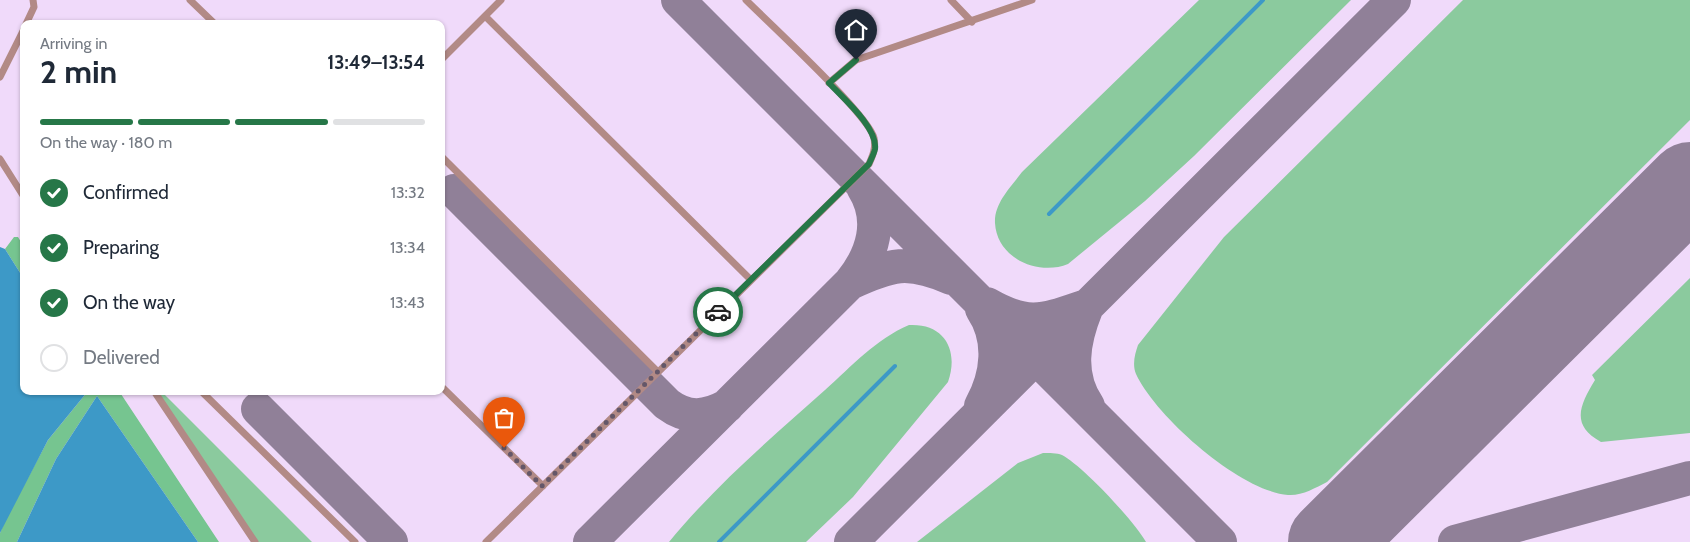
<!DOCTYPE html>
<meta charset="utf-8">
<style>
:root{--surface:#fff;--page:#f6f6f7;--text:#1f2937;--muted:#747a83;--line:#e0e1e3;--accent:#267748}
body{margin:0;font-family:Cabin,sans-serif;background:var(--page);color:var(--text);height:100vh;display:flex;flex-direction:column;font-size:19px;white-space:nowrap}
*{box-sizing:border-box;margin:0}
p{font-size:16px;color:var(--muted)}
.icon{flex:none;width:28px;height:28px;fill:none;stroke:currentColor;stroke-width:2;stroke-linecap:round;stroke-linejoin:round}
.map{position:relative;flex:1;overflow:hidden}
.sheet{position:absolute;left:20px;top:20px;width:425px;height:375px;display:flex;flex-direction:column;background:var(--surface);border-radius:10px;box-shadow:0 1px 4px #0004}
.sheet>*{flex:none}
.pin{position:absolute;display:grid;place-items:center;width:42px;height:42px;color:#fff;margin:-51px -21px;border-radius:50% 50% 50% 0;rotate:-45deg;box-shadow:0 0 5px #0007}
.pin .icon{rotate:45deg}
.courier{position:absolute;display:grid;place-items:center;width:50px;height:50px;margin:-25px;border:4px solid #267748;border-radius:50%;background:#fff;color:#222;box-shadow:0 1px 6px #0007}
.summary em{font-style:normal;font-weight:800}
.summary div{display:flex;flex-direction:column-reverse}
.summary{display:flex;align-items:center;justify-content:space-between;height:85px;padding:0 20px}
h1{font-size:32px;font-weight:800;line-height:38px}
.bar{display:grid;grid-template-columns:repeat(4,1fr);gap:8px 5px;align-content:center;height:60px;padding:0 20px}
.bar i{height:6px;border-radius:4px;background:var(--line)}
.bar .on{background:var(--accent)}
.bar p{grid-column:span 4}
ol{padding:0 20px;list-style:none}
li{display:flex;align-items:center;gap:15px;height:55px}
li p{margin-inline-start:auto}
li .icon{padding:5px;border-radius:50%;background:var(--accent);color:#fff;stroke-width:4}
li:last-child{color:var(--muted)}
li i{width:28px;height:28px;border:2px solid var(--line);border-radius:50%}
.map>svg:first-child{display:block}
.green{fill:#8bca9e}
.forest{fill:#76c590}
.water{fill:#3d99c7}
.lines{fill:none;stroke-linecap:round;stroke-linejoin:round}
.stream{stroke:#3d99c7;stroke-width:4}
.taxiway{stroke:#908098;stroke-width:34}
.runway{stroke:#908098;stroke-width:84}
.service{stroke:#b28a86;stroke-width:7}
.done{stroke:#645769;stroke-width:5;stroke-dasharray:0 9}
.route{stroke:#267748;stroke-width:6}
</style>
<div class="map">
<svg width="1690" height="542" viewBox="0 0 1690 542">
<rect width="100%" height="100%" fill="#f0dafa"/>
<path class="green" d="M1199 0H1351L1194 156 1145 201 1068 264C1039 276 997 259 995 223 994 203 1011 187 1022 172Z
M1463 0H1690V120L1327 482C1315 488 1302 496 1288 495 1240 491 1156 417 1136 374 1132 364 1135 354 1138 345L1224 237Z
M1690 278V433L1601 442C1570 425 1580 405 1595 380L1592 375Z
M909 325C945 323 959 351 948 382L853 497 806 542H669C715 486 771 438 825 390 852 366 876 339 909 325Z
M157 391H161L312 542H258Z
M1043 453C1049 453 1057 453 1062 455 1083 466 1134 521 1146 542H917L1018 463Z"/>
<path class="forest" d="M14 237H18L24 247V279L5 249Z
M88 391H119L219 542H198L97 396 56 459 17 542H0V533L5 521 48 440Z"/>
<path class="water" d="M0 247 5 249 24 279V391H88L48 440 0 533Z
M97 396 198 542H17L56 459Z"/>
<g class="lines">
<path class="stream" d="M1049 214 1263 0
M719 542 895 366"/>
<path class="taxiway" d="M678 0 1220 542
M454 191 667 404C687 419 705 418 727 406
M850 283C891 264 908 259 951 278
M987 304C1027 327 1042 321 1083 307
M1086 309C1073 341 1067 375 1088 406
M981 406C998 375 1002 339 982 309
M258 409 391 542
M590 542 850 283C873 255 884 220 863 187
M851 542 1394 0
M1326 542H1331
M1455 542 1690 478"/>
<path class="runway" d="M1330 542 1690 184"/>
<path class="service" d="M190 0 215 24
M951 0 972 22
M485 16 751 280
M26 24 34 7 33 0
M441 60 501 0
M0 77 24 29
M829 83 856 60 1032 0
M441 156 658 372
M0 159 24 197
M441 386 543 486
M154 391 255 542
M201 391 355 542
M486 542 869 164C873 155 876 148 874 138 869 115 768 22 746 0"/>
</g>
<g class="lines">
<path class="done" d="M504 448 542 486 718 312"/>
<path class="route" d="M718 312 869 164C871 159 874 154 875 149 878 128 843 98 829 83L856 60"/>
</g>
</svg>
<div class="pin" style="left:504px;top:448px;background:#ea580c"><svg class="icon" aria-label="bag" viewBox="0 0 24 24"><path d="M5 8h14l-1 12H6zM9 8a3 3 0 0 1 6 0"/></svg></div>
<div class="pin" style="left:856px;top:60px;background:#1f2937"><svg class="icon" aria-label="home" viewBox="0 0 24 24"><path d="M3 11l9-7 9 7M6 9v11h12V9"/></svg></div>
<div class="courier" style="left:718px;top:312px"><svg class="icon" aria-label="car" viewBox="0 0 24 24"><path d="M5 17H2v-5l4-1 3-4h7l3 4 3 1v5h-3M9 17h6M6 11h13"/><circle cx="7" cy="17" r="2"/><circle cx="17" cy="17" r="2"/></svg></div>
<section class="sheet">
<div class="summary"><div><h1>2 min</h1><p>Arriving in</p></div><em>13:49–13:54</em></div>
<div class="bar"><i class="on"></i><i class="on"></i><i class="on"></i><i></i><p>On the way · 180 m</p></div>
<ol>
<li><svg class="icon" aria-label="check" viewBox="0 0 24 24"><path d="M5 12l5 5 9-10"/></svg>Confirmed<p>13:32</p></li>
<li><svg class="icon" aria-label="check" viewBox="0 0 24 24"><path d="M5 12l5 5 9-10"/></svg>Preparing<p>13:34</p></li>
<li><svg class="icon" aria-label="check" viewBox="0 0 24 24"><path d="M5 12l5 5 9-10"/></svg>On the way<p>13:43</p></li>
<li><i></i>Delivered</li>
</ol>
</section>
</div>
